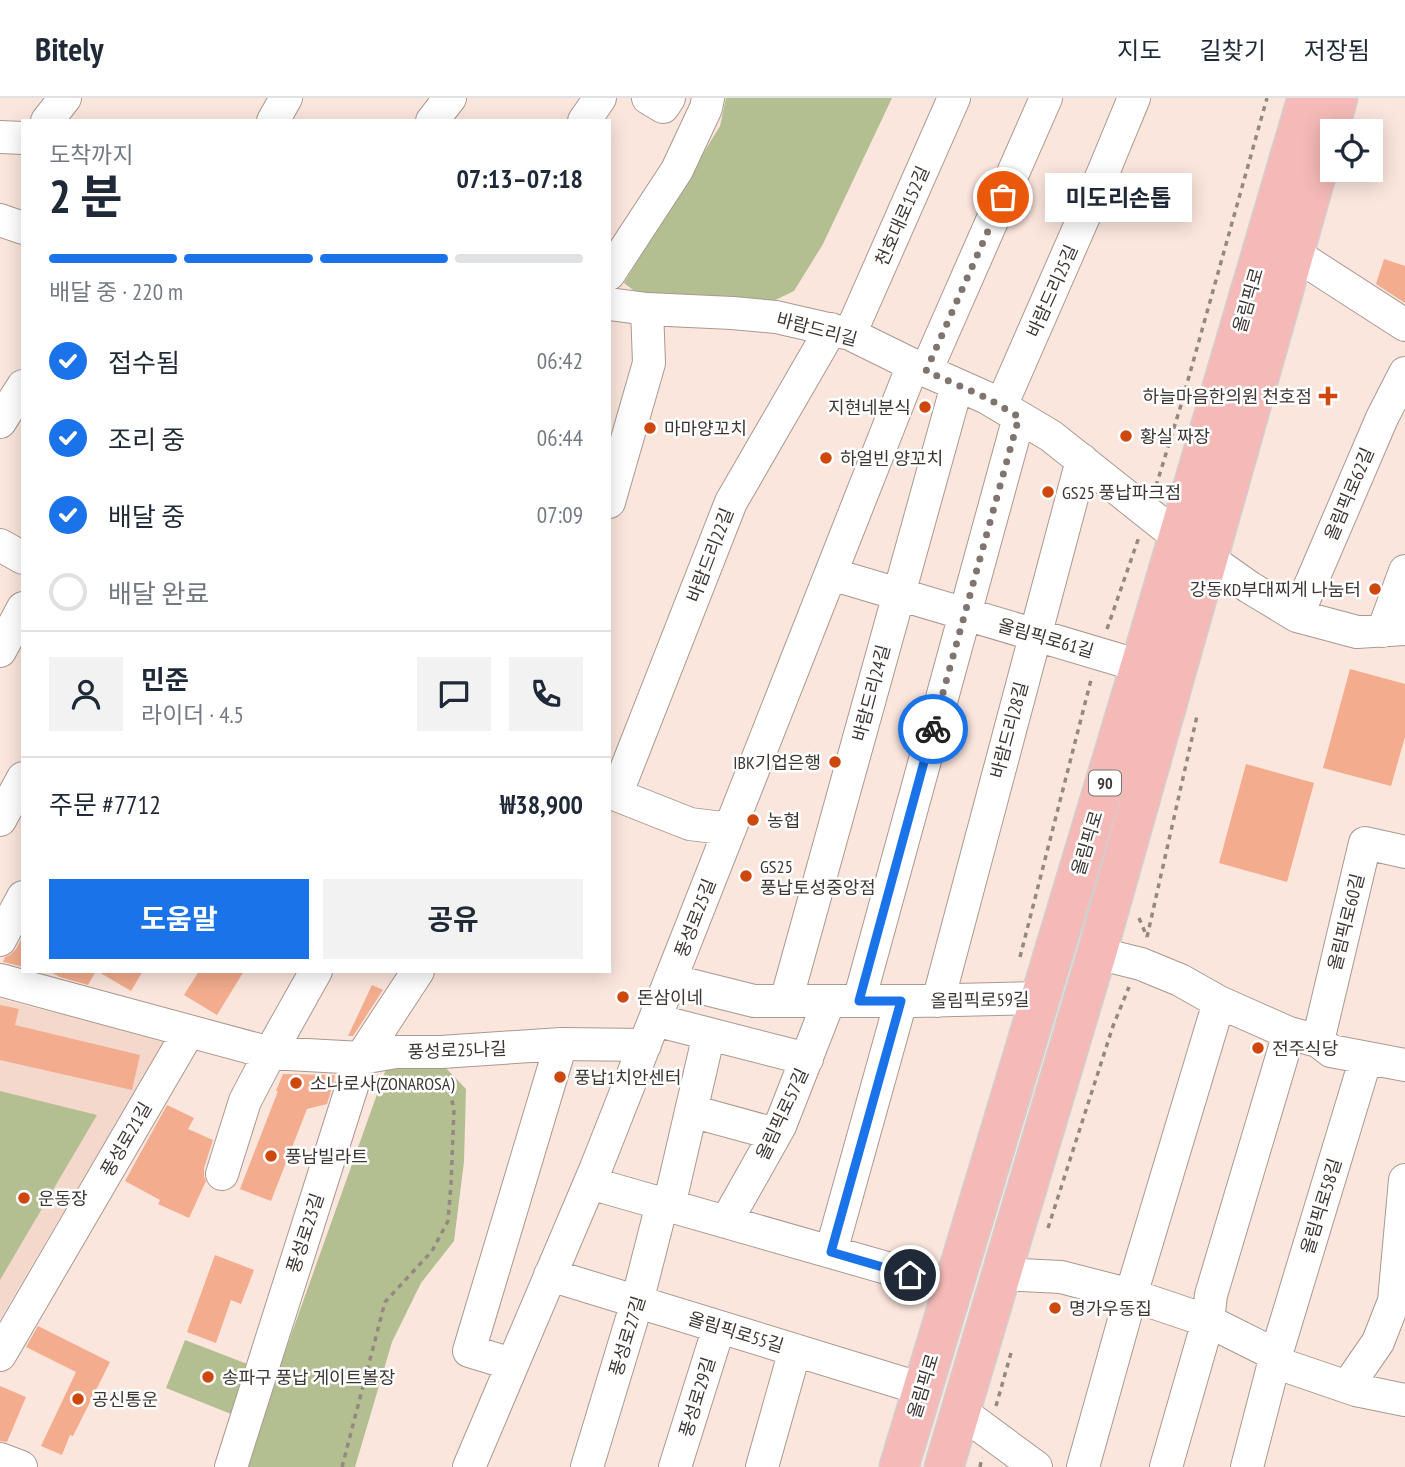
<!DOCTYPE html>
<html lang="ko">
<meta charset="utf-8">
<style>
:root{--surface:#fff;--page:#f2f2f3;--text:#1f2937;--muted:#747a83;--line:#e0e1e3;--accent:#1a73e8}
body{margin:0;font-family:"PT Sans Narrow","Noto Sans KR",sans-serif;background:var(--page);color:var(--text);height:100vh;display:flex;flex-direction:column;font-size:26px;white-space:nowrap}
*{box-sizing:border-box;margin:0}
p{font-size:23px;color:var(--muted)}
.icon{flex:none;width:38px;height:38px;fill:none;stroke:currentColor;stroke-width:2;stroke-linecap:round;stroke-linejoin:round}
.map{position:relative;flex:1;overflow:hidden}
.drawer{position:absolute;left:21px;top:21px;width:590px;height:854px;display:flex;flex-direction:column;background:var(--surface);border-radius:0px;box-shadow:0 4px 18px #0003}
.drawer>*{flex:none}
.buttons{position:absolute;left:1320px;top:21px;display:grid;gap:14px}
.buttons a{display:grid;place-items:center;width:63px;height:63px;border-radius:0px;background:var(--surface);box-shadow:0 4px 18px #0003;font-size:35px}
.pin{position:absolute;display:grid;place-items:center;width:60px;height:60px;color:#fff;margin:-30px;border:4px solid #fff;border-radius:50%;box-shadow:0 2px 7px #0007}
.courier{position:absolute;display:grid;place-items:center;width:70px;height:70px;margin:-35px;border:5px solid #1a73e8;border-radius:50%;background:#fff;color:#222;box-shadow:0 2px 9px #0007}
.bubble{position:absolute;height:49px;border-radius:0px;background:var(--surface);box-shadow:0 4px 18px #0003;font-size:23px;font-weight:700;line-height:49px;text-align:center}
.summary em{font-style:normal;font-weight:700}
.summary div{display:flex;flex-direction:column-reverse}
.summary{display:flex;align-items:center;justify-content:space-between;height:119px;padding:0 28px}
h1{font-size:46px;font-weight:700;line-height:52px}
.bar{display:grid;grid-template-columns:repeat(4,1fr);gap:10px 7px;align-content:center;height:84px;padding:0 28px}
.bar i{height:9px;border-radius:5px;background:var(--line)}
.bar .current{background:var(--accent)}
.bar p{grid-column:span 4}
.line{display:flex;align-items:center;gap:18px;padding:0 28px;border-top:2px solid var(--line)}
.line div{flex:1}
.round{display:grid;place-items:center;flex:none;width:74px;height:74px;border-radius:0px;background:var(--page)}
ol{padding:0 28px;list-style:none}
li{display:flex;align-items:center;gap:21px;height:77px}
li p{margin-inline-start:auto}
li .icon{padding:7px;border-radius:50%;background:var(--accent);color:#fff;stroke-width:4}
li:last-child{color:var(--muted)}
li i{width:38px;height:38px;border:4px solid var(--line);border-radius:50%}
.action{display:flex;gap:14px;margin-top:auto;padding:14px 28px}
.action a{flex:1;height:80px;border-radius:0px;background:var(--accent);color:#fff;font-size:28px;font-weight:700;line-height:80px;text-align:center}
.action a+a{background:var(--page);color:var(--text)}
header{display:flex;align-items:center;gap:42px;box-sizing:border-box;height:98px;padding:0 35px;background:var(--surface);border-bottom:2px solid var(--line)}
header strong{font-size:33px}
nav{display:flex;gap:38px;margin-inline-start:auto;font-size:24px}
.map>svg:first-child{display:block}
.built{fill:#f4d8cc}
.green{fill:#b4bf91}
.building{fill:#f3ac8d}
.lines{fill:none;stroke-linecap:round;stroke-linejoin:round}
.minor-casing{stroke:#ab9890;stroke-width:34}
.major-casing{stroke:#d1cfce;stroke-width:41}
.path{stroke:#958881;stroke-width:3.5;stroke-dasharray:5 5;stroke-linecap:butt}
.minor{stroke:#fff;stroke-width:32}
.major{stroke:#f5bab7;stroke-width:38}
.done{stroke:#80746e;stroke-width:7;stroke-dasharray:0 12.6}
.route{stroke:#1a73e8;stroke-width:9}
.poi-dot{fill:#ce480e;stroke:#fff;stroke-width:2.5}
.labels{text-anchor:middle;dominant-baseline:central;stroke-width:5;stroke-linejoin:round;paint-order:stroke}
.shield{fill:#fff;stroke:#787370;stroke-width:2}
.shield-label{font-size:16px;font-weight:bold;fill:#3e3733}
.street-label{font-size:18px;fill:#3e3733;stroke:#fff}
.poi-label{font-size:18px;fill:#3e3733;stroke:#fff;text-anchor:start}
</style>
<header>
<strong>Bitely</strong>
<nav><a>지도</a><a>길찾기</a><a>저장됨</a></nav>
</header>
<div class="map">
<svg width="1405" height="1369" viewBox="0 0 1405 1369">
<rect width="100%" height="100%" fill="#fbe6dd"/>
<path class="built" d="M0 901 165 942 0 1221Z"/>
<path class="green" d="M726 0H892L823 146 794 193 761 209 637 195 624 185 720 28Z
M443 967 466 991 464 1064 454 1143 421 1185 392 1244 355 1369H244L386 971Z
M0 993 97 1017 0 1182Z
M185 1242 250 1267 231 1316 166 1290Z"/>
<path class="building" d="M1384 161 1405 168V205L1376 186Z
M1350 571 1405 586V639L1391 688 1323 670Z
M1246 666 1314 685 1287 784 1219 765Z
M23 838V869L3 864 5 859 10 857 16 851Z
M49 873H96L88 887 60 879Z
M97 873H143L131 893Z
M199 873H244L217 917 184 897Z
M372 887 383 892 353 938H348Z
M0 907 19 911 15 927 140 957 132 992 0 962Z
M283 976 335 977 334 983 327 1006 307 1011 271 1103 240 1091 278 993H276Z
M167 1007 194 1020 188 1031 213 1042 204 1070V1079L206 1083 189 1120 158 1106 160 1102 125 1083Z
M215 1157 254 1172 241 1206 231 1202 216 1245 187 1234Z
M38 1228 110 1264 73 1338 70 1337 62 1357 41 1348 76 1274 26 1249Z
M0 1288 26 1299 7 1344 0 1343Z"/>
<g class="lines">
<g class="minor-casing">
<path id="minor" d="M648 0 663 9 669 0
M47 23 65 0
M273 23 286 0
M432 23 450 0
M584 23 600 0
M0 39 23 40
M0 122 23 130
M1295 156 1405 227
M609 176 677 72 706 10 708 0
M609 206 647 211 732 215 776 219 850 236 913 267 987 300 1051 338 1178 439
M850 236 954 0
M926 273 1046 0
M1001 308 1103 75 1134 0
M0 324 23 288
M609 404 649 265 647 211
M0 447 23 460
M1208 460 1249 489 1297 518 1357 534 1405 531
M831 476 1140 568
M1297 518 1382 320 1405 275
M1383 533 1405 473
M0 553 23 510
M609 694 690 726 730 731
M616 697 731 404 831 231
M0 722 23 680
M0 842 23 799
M1097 855 1141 866 1180 882 1219 904 1289 935 1318 943 1331 953 1405 967
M0 882 270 955 361 960 396 954H441L561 946 645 947
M670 882 754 903H914L1040 900
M786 903 957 287
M859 903 1019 319
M938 903 1082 362
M655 922 807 961
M1318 943 1365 745 1405 754
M691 1013 775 1036
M222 1076 245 1003 270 955 316 873
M590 1085 953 1189
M669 1108 709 936
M726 1124 780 1028 829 903
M831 1154 901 903
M1001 1176 1061 1179 1131 1197 1208 1223 1276 1257
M550 1177 922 1291
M0 1257 189 933
M1274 1264 1356 1292 1405 1302
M512 1266 469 1253 561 946
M1347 1289 1378 1244 1394 1203 1405 1082
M960 1313 1036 1369
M0 1361 21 1369
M231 1369 361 960 418 873
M469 1369 596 1070 913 267
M587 1369 637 1204 662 1106
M675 1369 719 1229
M762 1369 795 1252
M1083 1369 1131 1197 1219 904
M1166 1369 1208 1223 1211 1197 1289 935
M1247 1369 1276 1257 1366 960"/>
</g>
<g class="major-casing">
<path id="major" d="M899 1369 1140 568 1307 0
M944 1369 1097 855 1338 0"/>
</g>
<path class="path" d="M1156 388 1181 307 1267 0
M1107 531 1139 439
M1139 820 1147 839
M1147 839 1197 618
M1020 859 1092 578
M1048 1130 1113 928 1129 889
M996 1308 1011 1255
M342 1369 385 1204 432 1153 448 1123 451 1086 454 1011 448 987 435 981
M980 1369 982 1359"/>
<use href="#minor" class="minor"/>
<use href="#major" class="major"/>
</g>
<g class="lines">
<path class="done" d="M933 631 1019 319 987 300 926 273 1003 99"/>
<path class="route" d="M910 1177 831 1154 901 903H859L933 631"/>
</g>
<g class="poi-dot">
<path d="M1324.5 287.5h7v7h7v7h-7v7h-7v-7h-7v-7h7z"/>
<circle cx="925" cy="309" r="7"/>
<circle cx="650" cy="330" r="7"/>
<circle cx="1126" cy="338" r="7"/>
<circle cx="826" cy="360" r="7"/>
<circle cx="1048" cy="394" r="7"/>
<circle cx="1375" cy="491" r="7"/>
<circle cx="835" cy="664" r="7"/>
<circle cx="753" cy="722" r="7"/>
<circle cx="746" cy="778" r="7"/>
<circle cx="623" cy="899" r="7"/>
<circle cx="1258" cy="950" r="7"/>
<circle cx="560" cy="979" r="7"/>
<circle cx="296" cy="985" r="7"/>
<circle cx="271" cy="1058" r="7"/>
<circle cx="24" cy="1100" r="7"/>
<circle cx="1055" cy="1210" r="7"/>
<circle cx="208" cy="1279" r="7"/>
<circle cx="78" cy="1301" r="7"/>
</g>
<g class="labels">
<rect class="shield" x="1089" y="672.5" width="32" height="25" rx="5"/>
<g class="shield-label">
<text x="1105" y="685">90</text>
</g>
<g class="street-label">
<text transform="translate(902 118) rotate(-66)">천호대로152길</text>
<text transform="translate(1052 193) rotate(-66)">바람드리25길</text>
<text transform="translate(1248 202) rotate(-74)">올림픽로</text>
<text transform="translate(817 231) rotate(15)">바람드리길</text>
<text transform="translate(1349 396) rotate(-67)">올림픽로62길</text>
<text transform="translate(710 457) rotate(-69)">바람드리22길</text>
<text transform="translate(1046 540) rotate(16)">올림픽로61길</text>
<text transform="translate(871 595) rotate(-75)">바람드리24길</text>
<text transform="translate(1009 632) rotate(-75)">바람드리28길</text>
<text transform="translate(1087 745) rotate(-73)">올림픽로</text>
<text transform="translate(695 820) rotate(-69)">풍성로25길</text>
<text transform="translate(1346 824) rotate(-76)">올림픽로60길</text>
<text transform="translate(980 902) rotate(-1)">올림픽로59길</text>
<text transform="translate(457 952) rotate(-2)">풍성로25나길</text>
<text transform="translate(782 1016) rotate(-65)">올림픽로57길</text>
<text transform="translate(126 1041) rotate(-60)">풍성로21길</text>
<text transform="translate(1321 1108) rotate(-73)">올림픽로58길</text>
<text transform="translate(305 1135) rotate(-72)">풍성로23길</text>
<text transform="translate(736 1234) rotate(17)">올림픽로55길</text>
<text transform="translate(627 1238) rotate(-73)">풍성로27길</text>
<text transform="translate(923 1288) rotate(-73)">올림픽로</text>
<text transform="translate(697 1299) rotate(-73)">풍성로29길</text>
</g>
<g class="poi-label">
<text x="1312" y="298" text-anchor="end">하늘마음한의원 천호점</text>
<text x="911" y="309" text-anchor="end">지현네분식</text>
<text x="664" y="330">마마양꼬치</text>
<text x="1140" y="338">황실 짜장</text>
<text x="840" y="360">하얼빈 양꼬치</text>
<text x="1062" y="394">GS25 풍납파크점</text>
<text x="1361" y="491" text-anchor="end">강동KD부대찌게 나눔터</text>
<text x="821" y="664" text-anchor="end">IBK기업은행</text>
<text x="767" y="722">농협</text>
<text x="760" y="768">GS25<tspan x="760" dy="21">풍납토성중앙점</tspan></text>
<text x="637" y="899">돈삼이네</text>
<text x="1272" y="950">전주식당</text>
<text x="574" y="979">풍납1치안센터</text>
<text x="310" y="985">소나로사(ZONAROSA)</text>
<text x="285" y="1058">풍남빌라트</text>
<text x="38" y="1100">운동장</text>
<text x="1069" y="1210">명가우동집</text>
<text x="222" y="1279">송파구 풍납 게이트볼장</text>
<text x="92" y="1301">공신통운</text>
</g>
</g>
</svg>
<div class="buttons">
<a><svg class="icon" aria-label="locate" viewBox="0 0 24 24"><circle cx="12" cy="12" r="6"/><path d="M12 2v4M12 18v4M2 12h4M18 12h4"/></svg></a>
</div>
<div class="pin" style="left:1003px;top:99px;background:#ea580c"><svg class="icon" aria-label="bag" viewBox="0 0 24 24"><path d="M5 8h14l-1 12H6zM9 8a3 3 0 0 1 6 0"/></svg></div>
<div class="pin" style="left:910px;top:1177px;background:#1f2937"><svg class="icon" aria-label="home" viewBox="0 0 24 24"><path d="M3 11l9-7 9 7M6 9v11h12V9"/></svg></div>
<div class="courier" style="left:933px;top:631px"><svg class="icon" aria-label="bike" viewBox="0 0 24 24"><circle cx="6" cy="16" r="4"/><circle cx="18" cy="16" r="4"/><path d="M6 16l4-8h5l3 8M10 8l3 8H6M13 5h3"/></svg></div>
<div class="bubble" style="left:1045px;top:75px;width:147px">미도리손톱</div>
<section class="drawer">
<div class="summary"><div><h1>2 분</h1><p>도착까지</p></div><em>07:13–07:18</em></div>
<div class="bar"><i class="current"></i><i class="current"></i><i class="current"></i><i></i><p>배달 중 · 220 m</p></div>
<ol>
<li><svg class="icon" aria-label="check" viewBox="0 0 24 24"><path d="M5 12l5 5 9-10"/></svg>접수됨<p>06:42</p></li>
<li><svg class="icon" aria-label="check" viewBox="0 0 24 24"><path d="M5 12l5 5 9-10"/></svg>조리 중<p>06:44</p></li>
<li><svg class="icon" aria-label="check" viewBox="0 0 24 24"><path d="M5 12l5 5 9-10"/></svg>배달 중<p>07:09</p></li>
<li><i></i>배달 완료</li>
</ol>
<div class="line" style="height:126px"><a class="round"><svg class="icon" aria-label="person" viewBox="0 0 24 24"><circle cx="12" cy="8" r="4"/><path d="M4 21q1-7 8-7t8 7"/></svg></a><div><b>민준</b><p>라이더 · 4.5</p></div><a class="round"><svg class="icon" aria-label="chat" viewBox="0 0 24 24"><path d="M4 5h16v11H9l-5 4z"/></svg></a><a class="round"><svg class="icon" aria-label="phone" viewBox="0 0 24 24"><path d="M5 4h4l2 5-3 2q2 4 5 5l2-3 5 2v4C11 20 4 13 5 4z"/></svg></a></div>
<div class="line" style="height:91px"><div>주문 #7712</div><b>₩38,900</b></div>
<div class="action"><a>도움말</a><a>공유</a></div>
</section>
</div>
